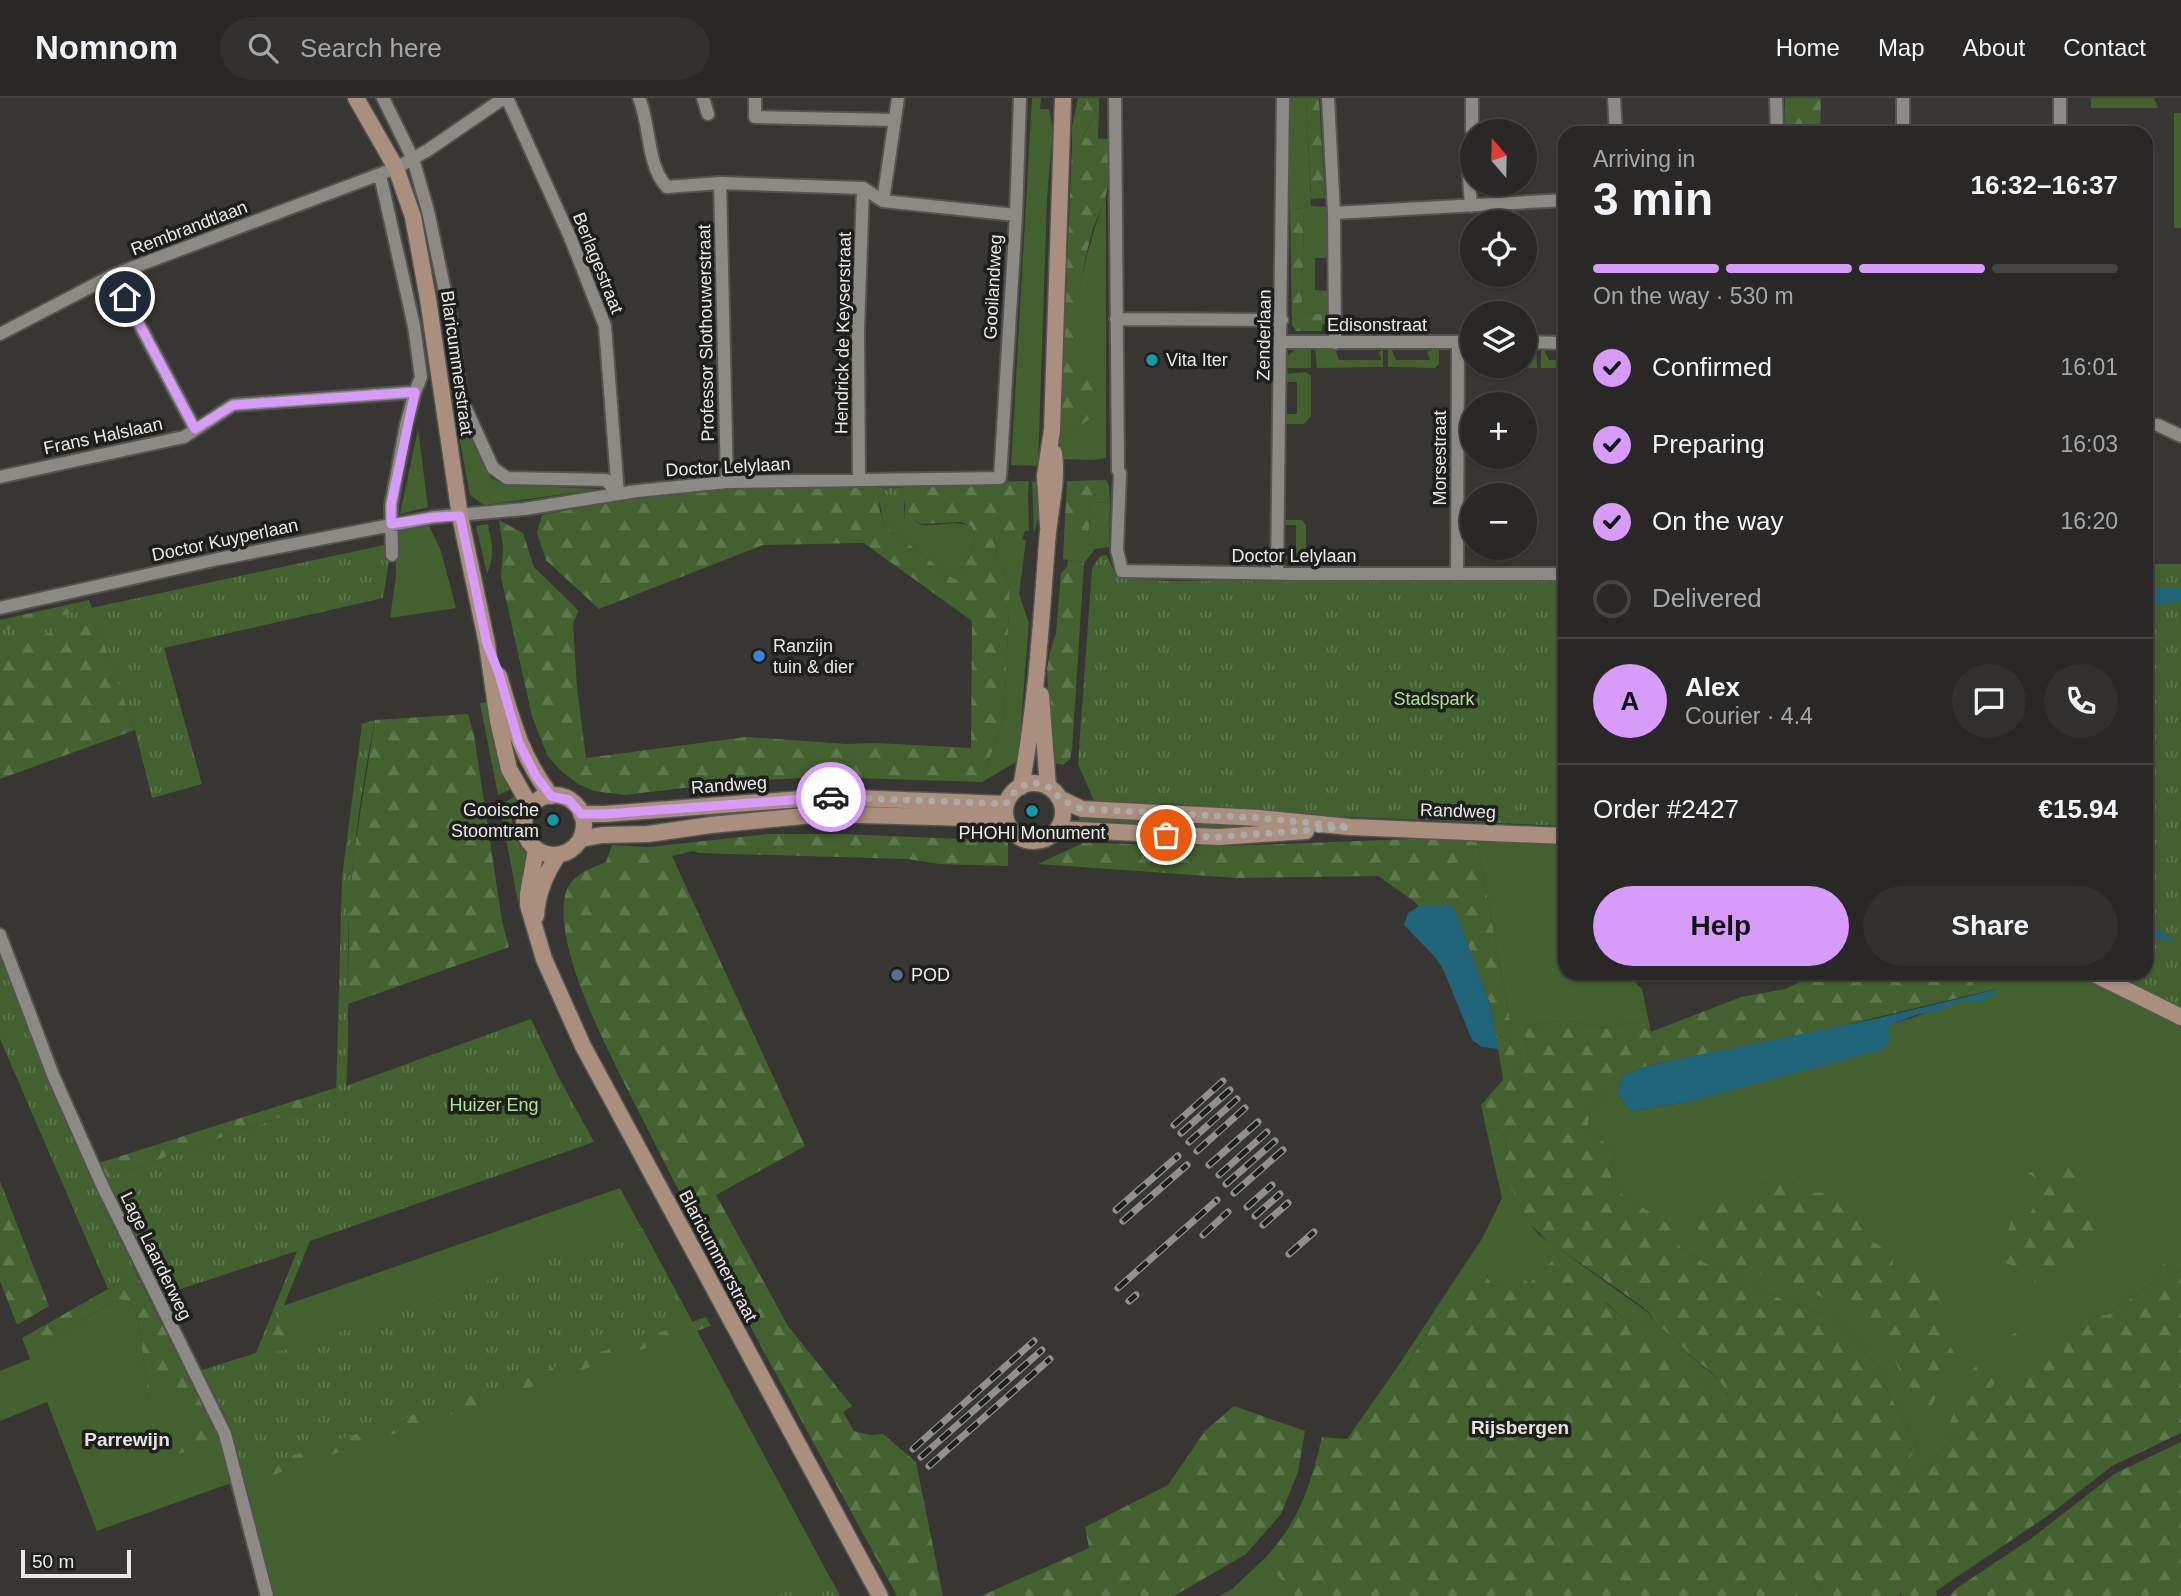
<!DOCTYPE html>
<meta charset="utf-8">
<style>
:root{--surface:#292826;--page:#31302e;--text:#f1f3f6;--muted:#a5a6a7;--line:#454443;--accent:#d79bf9}
body{margin:0;font-family:Helvetica,sans-serif;background:var(--page);color:var(--text);height:100vh;display:flex;flex-direction:column;font-size:26px;white-space:nowrap}
*{box-sizing:border-box;margin:0}
p{font-size:23px;color:var(--muted)}
.icon{flex:none;width:38px;height:38px;fill:none;stroke:currentColor;stroke-width:2;stroke-linecap:round;stroke-linejoin:round}
.map{position:relative;flex:1;overflow:hidden}
.drawer{position:absolute;left:1558px;top:28px;width:595px;height:854px;display:flex;flex-direction:column;background:var(--surface);border-radius:21px;box-shadow:0 2px 5px #0004,0 0 0 2px var(--line)}
.drawer>*{flex:none}
.needle{width:46px;rotate:340deg}
.fabs{position:absolute;left:1460px;top:21px;display:grid;gap:14px}
.fabs a{display:grid;place-items:center;width:77px;height:77px;border-radius:50%;background:var(--surface);box-shadow:0 2px 5px #0004,0 0 0 2px var(--line);font-size:35px}
.scale{position:absolute;left:21px;bottom:18px;width:110px;box-sizing:border-box;padding-left:7px;border:4px solid #ebeae8;border-top:0;font-size:19px;line-height:24px;white-space:nowrap;color:#ebeae8;-webkit-text-stroke:5px #1e1e1c;paint-order:stroke}
.pin{position:absolute;display:grid;place-items:center;width:60px;height:60px;color:#fff;margin:-30px;border:4px solid #fff;border-radius:50%;box-shadow:0 2px 7px #0007}
.courier{position:absolute;display:grid;place-items:center;width:70px;height:70px;margin:-35px;border:5px solid #d79bf9;border-radius:50%;background:#fff;color:#222;box-shadow:0 2px 9px #0007}
.headline em{font-style:normal;font-weight:700}
.headline div{display:flex;flex-direction:column-reverse}
.headline{display:flex;align-items:center;justify-content:space-between;height:119px;padding:0 35px}
h1{font-size:46px;font-weight:700;line-height:52px}
.bar{display:grid;grid-template-columns:repeat(4,1fr);gap:10px 7px;align-content:center;height:84px;padding:0 35px}
.bar i{height:9px;border-radius:5px;background:var(--line)}
.bar .on{background:var(--accent)}
.bar p{grid-column:span 4}
.line{display:flex;align-items:center;gap:18px;padding:0 35px;border-top:2px solid var(--line)}
.line div{flex:1}
.round{display:grid;place-items:center;flex:none;width:74px;height:74px;border-radius:37px;background:var(--page)}
ol{padding:0 35px;list-style:none}
li{display:flex;align-items:center;gap:21px;height:77px}
li p{margin-inline-start:auto}
li .icon{padding:7px;border-radius:50%;background:var(--accent);color:#111;stroke-width:4}
li:last-child{color:var(--muted)}
li i{width:38px;height:38px;border:4px solid var(--line);border-radius:50%}
.button{display:flex;gap:14px;margin-top:auto;padding:14px 35px}
.button a{flex:1;height:80px;border-radius:42px;background:var(--accent);color:#111;font-size:28px;font-weight:700;line-height:80px;text-align:center}
.button a+a{background:var(--page);color:var(--text)}
header{display:flex;align-items:center;gap:42px;box-sizing:border-box;height:98px;padding:0 35px;background:var(--surface);border-bottom:2px solid var(--line)}
header strong{font-size:33px}
nav{display:flex;gap:38px;margin-inline-start:auto;font-size:24px}
.search{width:490px;height:63px;background:var(--page);display:flex;align-items:center;gap:18px;box-sizing:border-box;padding:0 24px;border-radius:38px;color:var(--muted);font-size:26px}
.map>svg:first-child{display:block}
.grass{fill:#43612f}
.forest{fill:url(#forest-firs)}
.park{fill:url(#park-tufts)}
.water{fill:#206479}
.lines{fill:none;stroke-linecap:round;stroke-linejoin:round}
.minor-casing{stroke:#545350;stroke-width:16}
.secondary-casing{stroke:#545350;stroke-width:19}
.minor{stroke:#8b8a85;stroke-width:12}
.secondary{stroke:#aa8e7e;stroke-width:16}
.rail-casing{stroke:#91908d;stroke-width:7}
.rail{stroke:#1e1e1c;stroke-width:4.5;stroke-dasharray:13;stroke-linecap:butt}
.done{stroke:#acaba8;stroke-width:7;stroke-dasharray:0 12.6}
.route{stroke:#d79bf9;stroke-width:9}
.culture-dot{fill:#0f9aa8;stroke:#1e1e1c;stroke-width:2.5}
.shop-dot{fill:#3f7fe0;stroke:#1e1e1c;stroke-width:2.5}
.service-dot{fill:#5c6f8a;stroke:#1e1e1c;stroke-width:2.5}
.labels{text-anchor:middle;dominant-baseline:central;stroke-width:7;stroke-linejoin:round;paint-order:stroke}
.street-label{font-size:18px;fill:#ebeae8;stroke:#1e1e1c}
.poi-label{font-size:18px;fill:#ebeae8;stroke:#1e1e1c;text-anchor:start}
.park-label{font-size:18px;fill:#b0e390;stroke:#1e1e1c}
.neighbourhood-label{font-size:19px;font-weight:bold;fill:#e4e3de;stroke:#1e1e1c}
</style>
<header>
<strong>Nomnom</strong>
<div class="search"><svg class="icon" aria-label="search" viewBox="0 0 24 24"><circle cx="10" cy="10" r="6"/><path d="M15 15l6 6"/></svg>Search here</div>
<nav><a>Home</a><a>Map</a><a>About</a><a>Contact</a></nav>
</header>
<div class="map">
<svg width="2181" height="1498" viewBox="0 0 2181 1498">
<defs>
<pattern id="forest-firs" width="22" height="20" patternUnits="userSpaceOnUse" patternTransform="scale(1.75)"><rect width="22" height="20" fill="#43612f"/><path d="M5 1l3.5 6h-7zM16 11l3.5 6h-7z" fill="#5e784d"/></pattern>
<pattern id="park-tufts" width="24" height="20" patternUnits="userSpaceOnUse" patternTransform="scale(1.75)"><rect width="24" height="20" fill="#43612f"/><path d="M3 7l-1-3M5 7V3M7 7l1-3M15 17l-1-3M17 17v-4M19 17l1-3" fill="none" stroke="#5e784d"/></pattern>
</defs>
<rect width="100%" height="100%" fill="#373632"/>
<path class="grass" d="M1032 0H1041L1040 11H1049L1053 32 1047 101 1038 368 1011 367Z
M1078 0H1089L1084 6 1082 39 1099 12 1098 41 1074 40 1072 49V29Z
M1290 0H1306L1311 108 1328 109V160H1315V192L1328 193V227L1322 226V216L1302 215 1304 110 1290 111Z
M2091 0H2154L2158 10H2091Z
M2174 15H2181V130H2174Z
M1106 99V360L1093 362 1059 361 1060 338 1073 333 1093 319C1090 305 1089 290 1086 276 1084 268 1081 262 1079 255 1070 210 1089 141 1106 99Z
M2146 162H2154V192L2146 193Z
M1311 251V270H1286V259L1295 252Z
M1315 251H1335L1339 262H1381L1379 254 1383 251V269L1317 270Z
M1439 251V266L1435 270 1388 269V252H1392L1396 262H1430L1427 253Z
M1536 251 1537 270H1475L1468 267V252H1472V268H1524V262L1535 261 1533 253Z
M1541 251H1544L1549 262H1564V270H1541Z
M1306 274 1311 278V318L1304 326H1286V316H1297V284H1286L1285 276Z
M449 287 491 380 505 387 600 391 484 407 470 397Z
M418 331 428 409 400 416Z
M1036 383 1039 415 1034 436 1032 384Z
M1024 396 1028 397 1029 433H1025L1022 441 1026 442 1019 496 1029 525 1018 663 982 684 1004 618 1010 489 997 458 994 437Z
M1110 404 1109 449 1095 451 1084 465 1063 461 1064 438 1088 441 1091 405Z
M905 408C909 414 913 423 920 426 935 431 952 420 972 429 978 451 966 464 954 481L884 427 883 423 904 424Z
M1285 422H1302L1306 427V462L1302 466 1288 467 1285 454 1296 453V427H1285Z
M488 426C492 445 495 458 487 476L476 428Z
M429 428 441 453 456 510 390 520 396 478V434L401 431Z
M2146 466H2181V489L2146 488Z
M488 604 512 691 498 697 480 605Z
M515 698C517 708 513 712 512 721 512 735 519 748 528 758L518 805 500 708Z
M1079 719 1265 730 1078 729Z
M1477 743 1564 746V834L1562 835 1564 875H1625L1642 891 1651 934 1636 923 1604 930 1566 922 1524 928 1528 963 1516 976 1509 917Z
M1973 875H2078L2181 926V1173L2174 1176 2165 1166 2158 1181 2109 1216 2093 1219 2064 1258 1952 1339 1931 1368 1899 1386 1916 1345 1884 1287 1879 1271 1851 1237 1834 1221 1771 1197 1705 1165 1680 1149 1672 1129 1614 1091 1611 1080 1614 1055 1588 1028 1590 1013 1606 996 1608 977H1623L1617 995 1631 1013 1688 1004 1801 972 1887 928 1959 904H1978L1997 891 1966 898 1976 881Z
M1486 1030 1499 1032 1507 1040 1506 1051 1531 1127 1538 1136 1649 1215 1651 1220 1675 1240 1688 1256 1723 1285 1728 1299 1700 1281 1682 1265 1690 1275 1677 1263 1645 1221 1625 1222 1606 1204 1529 1187 1521 1179 1492 1188 1487 1177 1448 1203 1402 1274H1394L1483 1139 1502 1100Z
M620 1090 840 1498H274L232 1339 283 1208Z
M121 1201 131 1206 137 1216 149 1300 188 1278 223 1342 231 1385 97 1433 47 1304 0 1323V1273L30 1261 22 1240 38 1231 42 1244 113 1204Z
M1264 1461 1295 1498H1219L1232 1491Z
M1797 1480H1815L1824 1498H1797Z"/>
<path class="forest" d="M1089 0H1099V12L1081 40 1109 41C1108 60 1110 83 1105 101 1102 111 1096 121 1093 131 1082 169 1064 252 1094 283L1093 319 1073 333 1060 338 1072 49 1073 40H1081C1081 26 1080 11 1089 0Z
M1306 0H1319L1325 100 1311 101Z
M1785 0H1821L1820 35H1785Z
M1304 110 1302 215 1322 216V233H1296L1292 227 1290 111Z
M1106 382 1109 388 1110 404 1091 405 1088 441 1086 444 1064 439 1067 383Z
M1029 383 1028 397H1024L1021 436 994 438 997 458 1010 489 1004 618 982 684 824 679 742 683 625 697 594 693 578 686 560 672 547 657 532 618 501 479 503 450 499 422 523 435 534 469 579 513 573 525 577 590 586 660 746 639 847 646 877 645 971 650 972 523 864 445 763 447 599 511 546 462 537 435 542 417 644 398 720 389 877 385 880 413 884 427 954 481C966 464 978 451 972 429L961 424 921 426 913 421 905 408 902 386Z
M1068 462 1084 465 1072 652 1070 661 1063 667 1051 664 1047 571 1050 554 1056 535 1061 475 1067 469Z
M89 502 135 632 0 681V522Z
M468 616 474 637 502 823 509 849 348 906 349 803 355 748 375 622Z
M768 736H842L1008 743V768L940 766 907 761 699 755 693 753 672 758 805 1048 716 1097 788 1228 852 1308 843 1314 854 1333 870 1337 883 1336 916 1364 943 1498H897C812 1341 725 1186 645 1026 618 971 558 865 564 805 566 779 584 773 606 764L612 747 649 749Z
M1436 740 1477 743 1509 917 1517 975 1528 963 1524 928 1566 922 1604 930 1636 923 1651 934 1741 899 1786 891 1816 875H1973L1976 881 1966 898 1824 932 1650 967 1623 977H1609L1606 996 1590 1013 1588 1028 1614 1055 1611 1080 1614 1091 1673 1129 1680 1149 1705 1165 1771 1197 1834 1221 1851 1237 1879 1271 1884 1287 1916 1345 1900 1385 1931 1368 1952 1339 1981 1313 2049 1261 2063 1258 2065 1244 2093 1219 2109 1216 2158 1181 2164 1165 2174 1176 2181 1173V1335L2112 1368 2049 1417 1936 1493 1937 1498H1903L1900 1495V1498H1824L1815 1480H1797V1498H1295L1264 1461C1299 1425 1311 1386 1322 1339L1347 1341 1394 1274 1403 1273 1448 1203 1486 1176 1492 1188 1521 1178 1529 1186 1552 1163 1587 1188 1625 1222 1637 1218 1645 1221 1684 1269 1676 1258 1700 1281 1728 1298C1722 1279 1705 1270 1691 1258 1684 1252 1679 1243 1672 1238 1663 1231 1653 1225 1649 1214L1618 1191 1549 1144 1531 1127 1509 1085 1505 1062 1507 1040 1499 1032 1486 1030 1481 1007 1503 982 1502 974 1490 906 1453 808H1418L1415 804 1378 778 1236 780 1038 766 1083 745 1228 748Z
M338 989 336 1000 106 1080 99 1065Z
M2065 1064 2094 1072 2075 1098 2114 1124 2079 1167 2021 1171 1999 1162 2013 1117 2025 1122 2049 1088 2028 1075Z
M1797 1065 1790 1096 1830 1094 1845 1103 1866 1139 1885 1152 1893 1161 1892 1185 1927 1167 1931 1189 1947 1192 1941 1233 1957 1260 1942 1284 1928 1317 1921 1324 1892 1255 1848 1215 1801 1187 1784 1184 1736 1167 1701 1148 1693 1096 1749 1110 1773 1102 1764 1074Z
M0 1083 49 1208 17 1227 0 1183Z
M2098 1174 2077 1188 2071 1208 2033 1233 2015 1262 2006 1240 2032 1226 2079 1182Z
M136 1175 188 1278 223 1342 178 1356 197 1319 186 1294 149 1300 137 1216 131 1206 121 1201 113 1204 42 1244 38 1231Z
M2066 1180 2038 1197 2034 1181Z
M290 1206 282 1249 259 1268 283 1208Z
M706 1219 711 1228 261 1381 248 1391 242 1384 247 1373 256 1368Z
M1985 1259 1998 1279 1984 1302 1948 1332 1964 1281Z
M1234 1308 1305 1333 1298 1374 1281 1416 1246 1456 1174 1498H981L1089 1450 1085 1429 1168 1387 1205 1333Z
M2181 1344V1498H1950L1957 1490 2032 1440 2114 1376Z"/>
<path class="park" d="M877 390H904V425L883 423Z
M389 446 390 457 383 500 164 550 202 686 152 700 135 632 95 520 0 551V533L91 510Z
M1106 457C1112 465 1111 473 1120 480L1167 483 1453 480 1463 484 1564 482V728L1284 716 1179 706 1094 703 1078 666 1092 470 1100 458Z
M2146 476H2181V910L2113 875H2146Z
M375 622C363 681 354 742 350 801 345 864 351 926 346 988L531 921 558 978 594 1044 310 1143 264 1256 289 1251 642 1130 692 1223 241 1375 225 1317 202 1272 256 1255 297 1153 162 1197 106 1080 336 1000 342 779 362 626Z
M0 854 63 1014 136 1175 108 1191 0 941Z
M828 1476 840 1498H775Z"/>
<path class="water" d="M2146 489 2181 490V503L2146 508Z
M1421 807H1453L1490 906 1498 951 1482 949 1472 942 1444 873 1435 859 1404 827 1408 815Z
M2146 821V822L2177 845 2146 838Z
M1998 891V895L1978 904H1959L1945 911 1916 917 1888 928 1890 939 1885 951 1688 1004 1631 1013 1617 995 1623 977 1650 967 1879 920Z"/>
<g class="lines">
<g class="minor-casing">
<path id="minor" d="M383 0 413 61 428 113 450 217 461 300 493 370 507 380 606 382 618 396
M507 0 570 139 605 228 618 396
M639 0C651 28 646 67 667 89L720 85 863 90 883 103 1016 117
M703 0 708 16
M755 0V19L895 22
M1115 0 1118 372 1120 375 1117 452 1122 473 1296 476H1564
M1328 0 1334 115 1335 245
M1472 0V33
M1614 0 1616 35
M1776 0 1777 35
M1903 0V35
M2060 35V0
M380 77 414 228 421 279 415 294 406 327 391 407 392 457
M720 85 727 384
M883 103 898 0
M1471 108 1467 51 1472 41
M1334 115 1564 102
M113 177 195 331
M1116 221 1282 222
M0 236 113 177 396 70 428 52 504 0
M1282 244H1472
M1524 244 1564 245
M2146 327H2158L2181 338
M0 379 184 339 233 307 415 294
M859 381 858 233 863 90
M1277 475 1283 0
M1457 476 1458 244
M0 510 218 461 391 427 435 419 524 411 637 393 727 384 1000 380 1016 117 1020 0
M0 837 53 977 102 1087 225 1336 267 1498"/>
</g>
<g class="secondary-casing">
<path id="secondary" d="M356 0 396 70 413 119 428 201 460 418 487 546 498 623 509 671 530 708
M1048 428 1045 378 1052 332 1063 0
M499 578C513 625 521 658 551 698
M1041 597 1048 689
M1005 714a29 29 0 1 1 58 0a29 29 0 1 1-58 0Z
M1021 689C1036 609 1041 526 1047 445 1049 414 1058 386 1054 355
M524 727a30 30 0 1 1 60 0a30 30 0 1 1-60 0Z
M1059 700 1082 711 1259 720 1350 729 1564 738
M581 716H605L827 699 1006 706
M1058 731 1219 739 1306 733
M581 741 602 737 648 736 711 727 825 716 1006 721
M536 752 528 796V807L544 861 583 948 880 1498
M536 818C537 796 546 775 558 757
M2092 875 2181 919"/>
</g>
<use href="#minor" class="minor"/>
<use href="#secondary" class="secondary"/>
<g class="rail-casing">
<path id="rail" d="M1174 1027 1223 983
M1181 1035 1230 992
M1189 1044 1237 1001
M1197 1053 1245 1010
M1209 1067 1258 1024
M1219 1077 1267 1034
M1226 1086 1275 1043
M1234 1095 1283 1052
M1247 1109 1272 1087
M1116 1112 1178 1058
M1255 1118 1280 1096
M1123 1123 1187 1067
M1263 1127 1288 1105
M1203 1137 1228 1114
M1289 1156 1314 1134
M1118 1190 1217 1102
M1129 1203 1136 1197
M913 1351 1034 1243
M921 1359 1042 1252
M929 1368 1050 1261"/>
</g>
<use href="#rail" class="rail"/>
</g>
<g class="lines">
<path class="done" d="M831 699 1006 706C1014 690 1031 679 1048 689 1054 692 1056 697 1061 701 1067 705 1075 708 1082 711L1259 720 1350 729 1219 739 1166 737"/>
<path class="route" d="M125 199 195 331 233 307 415 294 391 407V426L435 419 460 418 487 546 498 573 519 645 536 678 551 698 569 702 581 716H605L831 699"/>
</g>
<g class="culture-dot">
<circle cx="1152" cy="262" r="7"/>
<circle cx="1032" cy="713" r="7"/>
<circle cx="553" cy="722" r="7"/>
</g>
<circle class="shop-dot" cx="759" cy="558" r="7"/>
<circle class="service-dot" cx="897" cy="877" r="7"/>
<g class="labels">
<g class="street-label">
<text transform="translate(189 130) rotate(-21)">Rembrandtlaan</text>
<text transform="translate(598 165) rotate(68)">Berlagestraat</text>
<text transform="translate(993 189) rotate(-87)">Gooilandweg</text>
<text x="1377" y="227">Edisonstraat</text>
<text transform="translate(706 235) rotate(-91)">Professor Slothouwerstraat</text>
<text transform="translate(843 235) rotate(-89)">Hendrick de Keyserstraat</text>
<text transform="translate(1264 237) rotate(-89)">Zenderlaan</text>
<text transform="translate(457 265) rotate(82)">Blaricummerstraat</text>
<text transform="translate(103 338) rotate(-12)">Frans Halslaan</text>
<text transform="translate(1440 360) rotate(-90)">Morsestraat</text>
<text transform="translate(728 369) rotate(-3)">Doctor Lelylaan</text>
<text transform="translate(225 442) rotate(-12)">Doctor Kuyperlaan</text>
<text x="1294" y="458">Doctor Lelylaan</text>
<text transform="translate(729 687) rotate(-4)">Randweg</text>
<text transform="translate(1458 713) rotate(2)">Randweg</text>
<text transform="translate(156 1158) rotate(64)">Lage Laarderweg</text>
<text transform="translate(718 1158) rotate(62)">Blaricummerstraat</text>
</g>
<g class="poi-label">
<text x="1166" y="262">Vita Iter</text>
<text x="773" y="548">Ranzijn<tspan x="773" dy="21">tuin &amp; dier</tspan></text>
<text x="539" y="712" text-anchor="end">Gooische<tspan x="539" dy="21">Stoomtram</tspan></text>
<text x="1032" y="735" text-anchor="middle">PHOHI Monument</text>
<text x="911" y="877">POD</text>
</g>
<g class="park-label">
<text x="1434" y="601">Stadspark</text>
<text x="494" y="1007">Huizer Eng</text>
</g>
<g class="neighbourhood-label">
<text x="1520" y="1329">Rijsbergen</text>
<text x="127" y="1341">Parrewijn</text>
</g>
</g>
</svg>
<div class="fabs">
<a><svg class="needle" viewBox="-14 -14 28 28"><path d="M0-13l5 13h-10z" fill="#e53935"/><path d="M0 13l5-13h-10z" fill="#a5a6a7"/></svg></a>
<a><svg class="icon" aria-label="locate" viewBox="0 0 24 24"><circle cx="12" cy="12" r="6"/><path d="M12 2v4M12 18v4M2 12h4M18 12h4"/></svg></a>
<a><svg class="icon" aria-label="layers" viewBox="0 0 24 24"><path d="M12 4l9 5-9 5-9-5zM3 14l9 5 9-5"/></svg></a>
<a>+</a>
<a>−</a>
</div>
<div class="scale">50 m</div>
<div class="pin" style="left:1166px;top:737px;background:#ea580c"><svg class="icon" aria-label="bag" viewBox="0 0 24 24"><path d="M5 8h14l-1 12H6zM9 8a3 3 0 0 1 6 0"/></svg></div>
<div class="pin" style="left:125px;top:199px;background:#1f2937"><svg class="icon" aria-label="home" viewBox="0 0 24 24"><path d="M3 11l9-7 9 7M6 9v11h12V9"/></svg></div>
<div class="courier" style="left:831px;top:699px"><svg class="icon" aria-label="car" viewBox="0 0 24 24"><path d="M5 17H2v-5l4-1 3-4h7l3 4 3 1v5h-3M9 17h6M6 11h13"/><circle cx="7" cy="17" r="2"/><circle cx="17" cy="17" r="2"/></svg></div>
<section class="drawer">
<div class="headline"><div><h1>3 min</h1><p>Arriving in</p></div><em>16:32–16:37</em></div>
<div class="bar"><i class="on"></i><i class="on"></i><i class="on"></i><i></i><p>On the way · 530 m</p></div>
<ol>
<li><svg class="icon" aria-label="check" viewBox="0 0 24 24"><path d="M5 12l5 5 9-10"/></svg>Confirmed<p>16:01</p></li>
<li><svg class="icon" aria-label="check" viewBox="0 0 24 24"><path d="M5 12l5 5 9-10"/></svg>Preparing<p>16:03</p></li>
<li><svg class="icon" aria-label="check" viewBox="0 0 24 24"><path d="M5 12l5 5 9-10"/></svg>On the way<p>16:20</p></li>
<li><i></i>Delivered</li>
</ol>
<div class="line" style="height:126px"><b class="round" style="background:var(--accent);color:#111">A</b><div><b>Alex</b><p>Courier · 4.4</p></div><a class="round"><svg class="icon" aria-label="chat" viewBox="0 0 24 24"><path d="M4 5h16v11H9l-5 4z"/></svg></a><a class="round"><svg class="icon" aria-label="phone" viewBox="0 0 24 24"><path d="M5 4h4l2 5-3 2q2 4 5 5l2-3 5 2v4C11 20 4 13 5 4z"/></svg></a></div>
<div class="line" style="height:91px"><div>Order #2427</div><b>€15.94</b></div>
<div class="button"><a>Help</a><a>Share</a></div>
</section>
</div>
